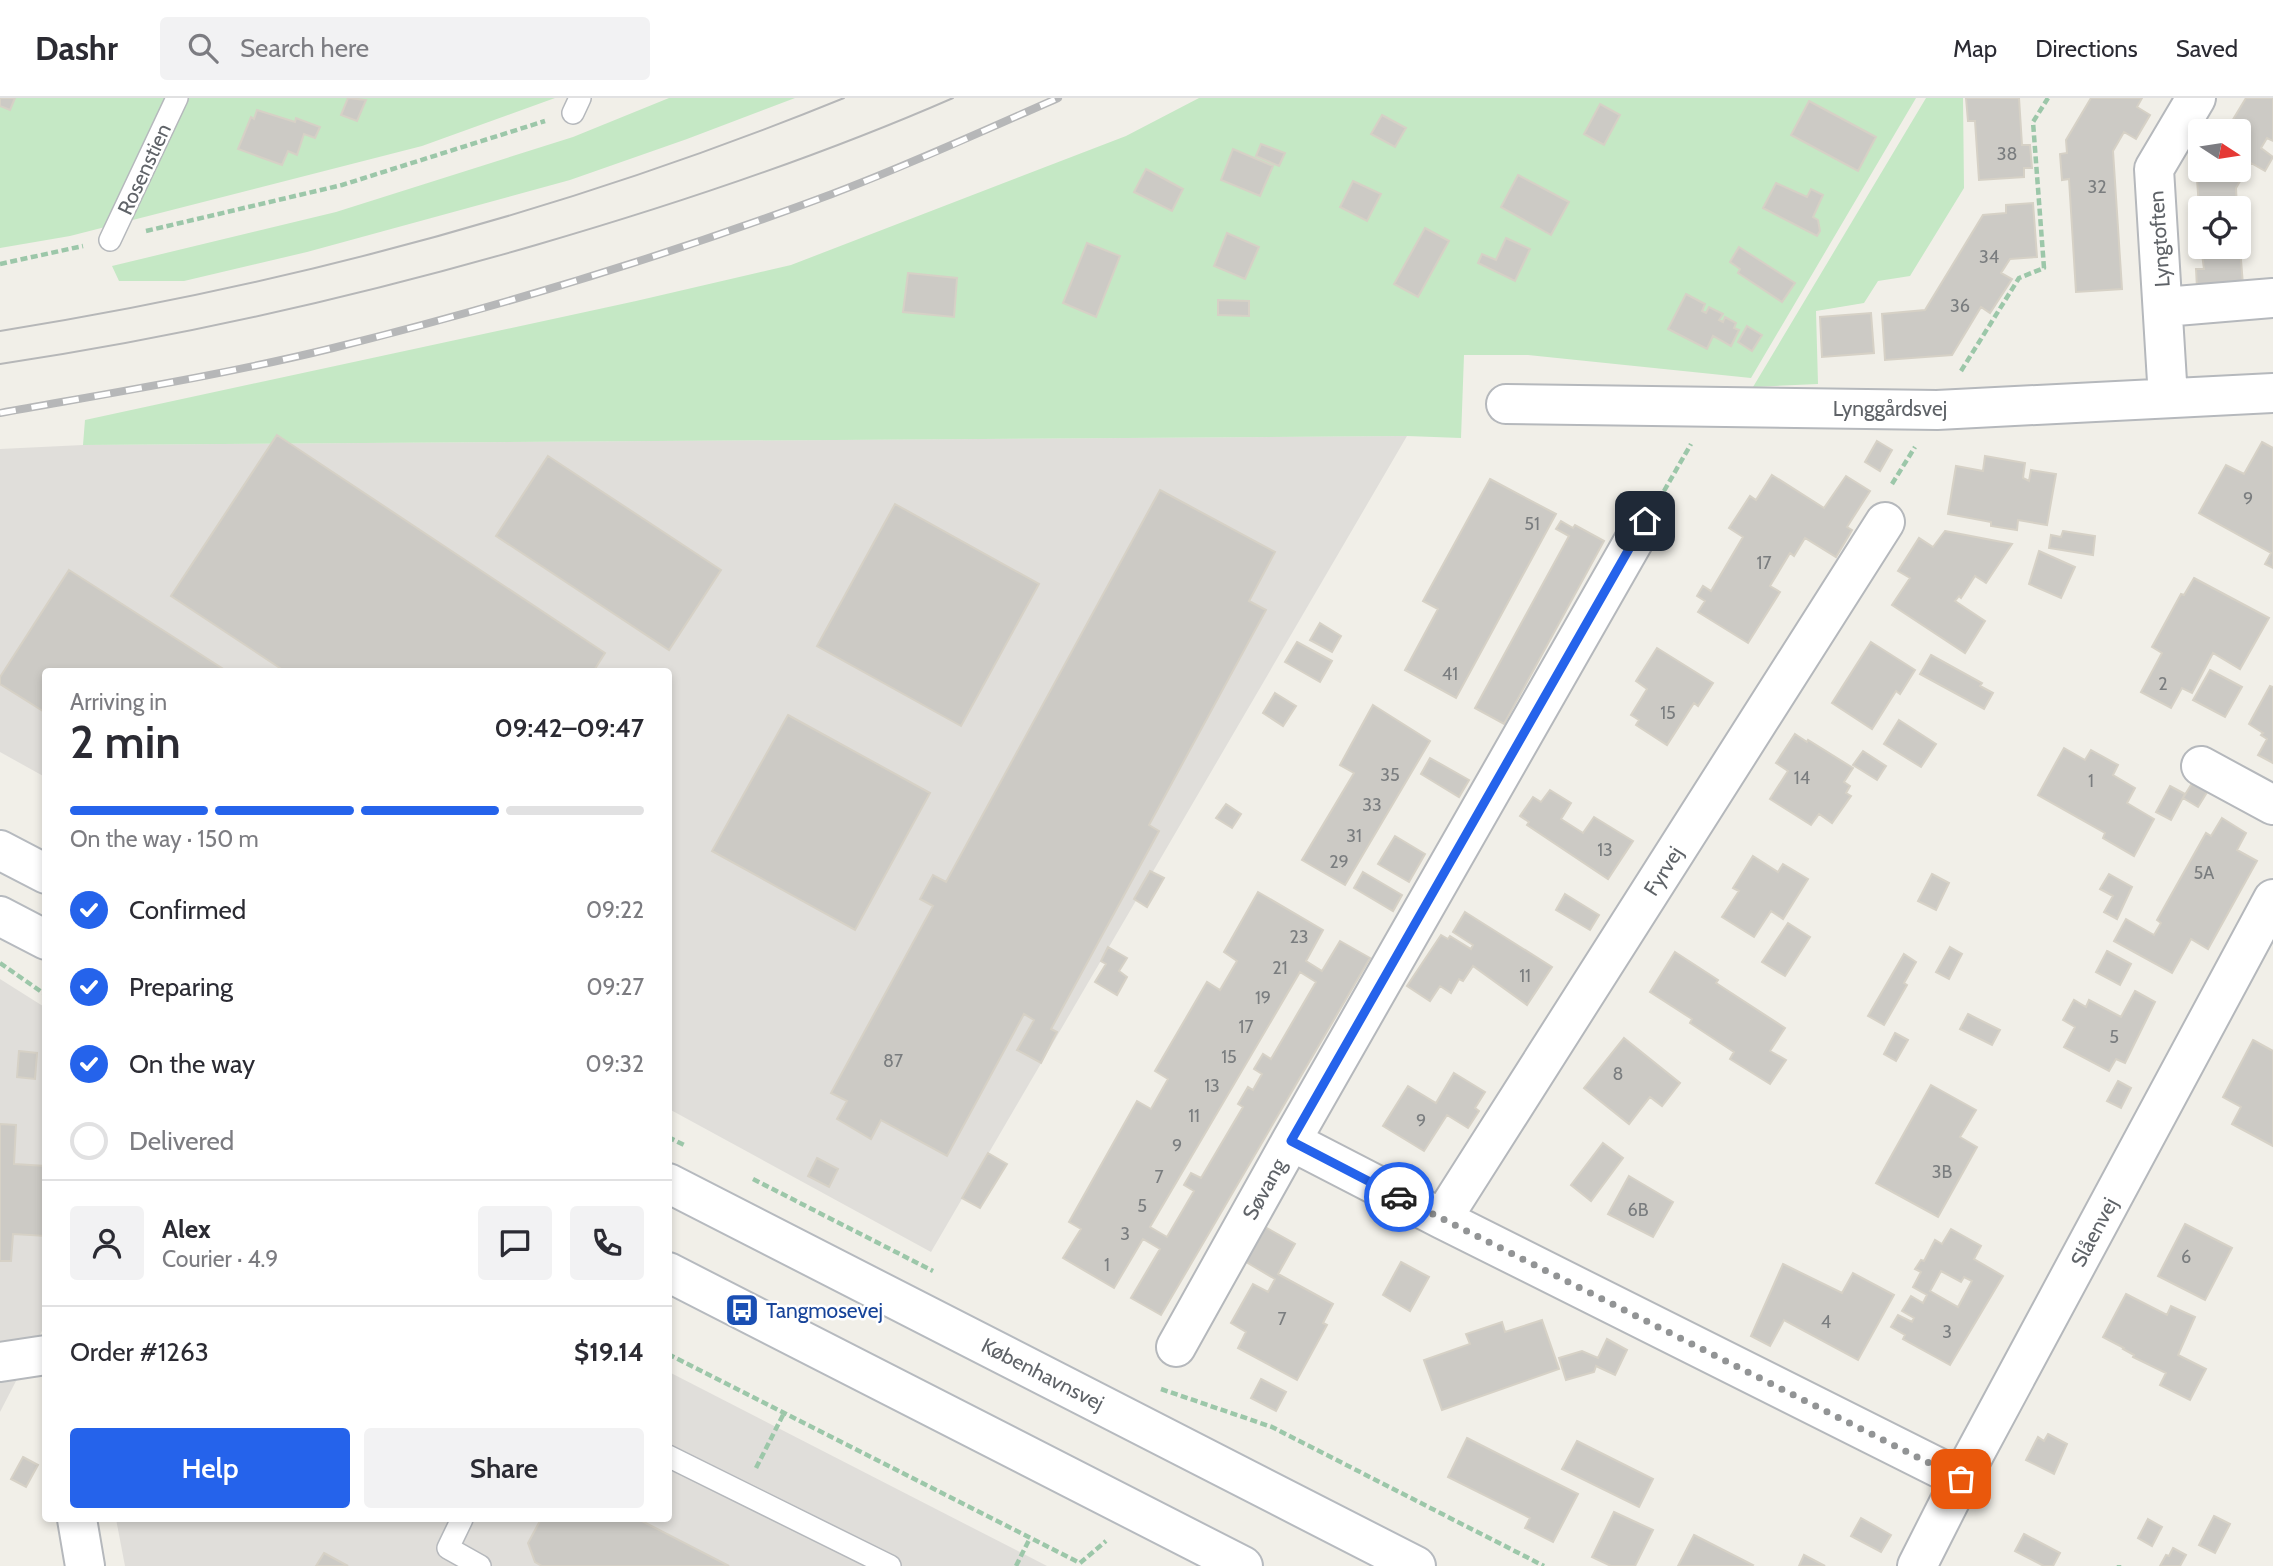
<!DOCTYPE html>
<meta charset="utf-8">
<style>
:root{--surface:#fff;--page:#f2f2f3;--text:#2b2b33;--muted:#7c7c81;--line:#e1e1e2;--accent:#2563eb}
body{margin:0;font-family:Cabin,sans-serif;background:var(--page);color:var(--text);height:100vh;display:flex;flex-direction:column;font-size:26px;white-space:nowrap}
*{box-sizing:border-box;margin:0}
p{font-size:23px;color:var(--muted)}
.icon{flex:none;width:38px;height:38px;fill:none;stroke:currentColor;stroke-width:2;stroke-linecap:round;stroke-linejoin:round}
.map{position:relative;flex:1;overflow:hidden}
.drawer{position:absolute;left:42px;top:570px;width:630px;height:854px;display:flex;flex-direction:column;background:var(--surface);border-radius:7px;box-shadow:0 4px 10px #0003}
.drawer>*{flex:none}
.needle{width:46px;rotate:102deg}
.buttons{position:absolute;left:2188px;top:21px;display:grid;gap:14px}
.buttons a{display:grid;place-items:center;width:63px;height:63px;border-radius:7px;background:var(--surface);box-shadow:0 4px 10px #0003;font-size:35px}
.pin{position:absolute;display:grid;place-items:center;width:60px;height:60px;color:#fff;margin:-30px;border-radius:14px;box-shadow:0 4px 10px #0006}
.courier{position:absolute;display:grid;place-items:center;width:70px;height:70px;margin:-35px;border:5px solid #2563eb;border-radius:50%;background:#fff;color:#222;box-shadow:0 2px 9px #0007}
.headline em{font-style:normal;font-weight:600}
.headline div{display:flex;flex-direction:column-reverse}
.headline{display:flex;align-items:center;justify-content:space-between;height:119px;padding:0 28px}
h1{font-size:46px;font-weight:600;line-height:52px}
.bar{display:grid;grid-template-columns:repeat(4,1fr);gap:10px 7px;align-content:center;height:84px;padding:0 28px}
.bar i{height:9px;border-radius:5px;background:var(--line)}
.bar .current{background:var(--accent)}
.bar p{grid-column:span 4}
.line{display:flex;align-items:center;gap:18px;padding:0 28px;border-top:2px solid var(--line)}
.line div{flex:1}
.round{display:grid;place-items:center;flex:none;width:74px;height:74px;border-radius:7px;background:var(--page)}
ol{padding:0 28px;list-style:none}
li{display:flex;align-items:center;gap:21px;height:77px}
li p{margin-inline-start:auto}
li .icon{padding:7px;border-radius:50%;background:var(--accent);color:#fff;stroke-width:4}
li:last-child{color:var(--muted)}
li i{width:38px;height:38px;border:4px solid var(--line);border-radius:50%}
.button{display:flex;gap:14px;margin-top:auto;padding:14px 28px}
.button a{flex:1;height:80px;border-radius:7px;background:var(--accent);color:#fff;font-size:28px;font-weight:600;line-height:80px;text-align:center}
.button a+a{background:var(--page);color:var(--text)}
header{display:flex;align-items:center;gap:42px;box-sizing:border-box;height:98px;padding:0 35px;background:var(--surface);border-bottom:2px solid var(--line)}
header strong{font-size:33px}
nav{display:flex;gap:38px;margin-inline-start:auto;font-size:24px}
.search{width:490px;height:63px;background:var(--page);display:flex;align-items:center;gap:18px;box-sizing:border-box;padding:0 24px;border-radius:7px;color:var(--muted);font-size:26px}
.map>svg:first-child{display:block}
.industrial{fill:#e0deda}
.green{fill:#c5e8c5}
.building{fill:#cccac5;stroke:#d6d1c6;stroke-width:2;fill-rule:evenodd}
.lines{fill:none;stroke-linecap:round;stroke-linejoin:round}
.lane-casing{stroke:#b5b8bc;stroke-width:24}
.street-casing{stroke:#b5b8bc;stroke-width:42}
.secondary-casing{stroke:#b6babf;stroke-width:42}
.path{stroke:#9cc7a9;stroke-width:4.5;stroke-dasharray:7 3.5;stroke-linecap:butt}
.lane{stroke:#fff;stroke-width:21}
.street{stroke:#fff;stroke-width:38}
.secondary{stroke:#fff;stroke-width:38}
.tram{stroke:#b6b7b8;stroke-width:2}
.rail-casing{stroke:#b6b7b8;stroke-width:8}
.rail{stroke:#fff;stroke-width:5;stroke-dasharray:16;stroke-linecap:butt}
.done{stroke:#929495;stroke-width:7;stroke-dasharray:0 12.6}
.route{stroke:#2563eb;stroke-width:9}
.labels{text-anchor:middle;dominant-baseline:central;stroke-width:5;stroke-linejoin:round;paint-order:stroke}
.number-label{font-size:18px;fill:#7a7d7f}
.street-label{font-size:21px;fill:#5f6368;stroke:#fff}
.transit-label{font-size:21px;fill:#164399;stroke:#fff;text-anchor:start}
</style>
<header>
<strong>Dashr</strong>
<div class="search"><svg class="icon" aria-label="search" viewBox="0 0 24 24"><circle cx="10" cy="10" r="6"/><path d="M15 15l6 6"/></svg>Search here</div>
<nav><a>Map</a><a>Directions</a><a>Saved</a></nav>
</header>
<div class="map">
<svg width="2273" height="1468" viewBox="0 0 2273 1468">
<rect width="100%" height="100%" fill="#f1efe8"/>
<path class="industrial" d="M1407 338 931 1154 669 1011 668 574H46L45 679 0 654V351L83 347Z
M0 881 46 910 45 1227 0 1314Z
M669 1274 1047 1468H125L116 1421H668Z"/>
<path class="green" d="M0 0H555L422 48 70 138 0 150Z
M669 0H795L687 41 570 82 307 154 184 183H119L112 168 336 114 573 39Z
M1199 0H1916L1751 280 1528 257H1464L1461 340 1407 338 83 347 85 322 636 203 791 167 1126 38Z
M1926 0H1963L1964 90 1910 178 1878 183 1864 205 1816 213 1818 286 1753 289Z"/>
<path class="building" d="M0 0H15L10 12 0 8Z
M348 0 366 2 357 23 341 17Z
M1966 0H2019L2022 47H2030L2032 70H2024V79L1979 82 1975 23H1968Z
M2091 0H2142L2137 9 2150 17 2136 41 2124 34 2113 53 2122 191 2076 194 2069 81 2062 82 2060 56 2067 55 2066 42Z
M2246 0H2273V43L2267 40 2261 50 2273 59 2265 73 2251 65 2236 90 2237 110H2200V124L2197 81 2202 72H2238V33H2226Z
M1809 3 1876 39 1858 73 1791 37Z
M1600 6 1620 17 1604 47 1584 36Z
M257 12 295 24 296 20 320 29 315 40 304 36 297 57 288 53 282 67 238 51 251 19 254 21Z
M1382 17 1406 30 1395 49 1371 36Z
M1261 46 1285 55 1279 68 1256 58Z
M1233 51 1273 68 1260 98 1221 82Z
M1146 71 1183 91 1172 113 1134 94Z
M1518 77 1569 104 1551 137 1501 109Z
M1353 83 1381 96 1367 123 1340 109Z
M1776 85 1807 99 1811 91 1823 97 1813 119 1818 122 1820 133 1817 138 1763 110Z
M2033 105 2037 159 2010 161 2001 175 2012 181 1990 215 1981 209 1952 257 1885 262 1882 216 1925 212 1983 117 2006 115V107Z
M2238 124 2243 187 2197 190 2196 171H2204L2202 156 2195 157 2193 139 2200 138V149H2238Z
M1425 130 1449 143 1418 199 1394 186Z
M1227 135 1259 149 1245 181 1214 168Z
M1506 140 1530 151 1515 183 1478 165 1482 156 1496 162Z
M1087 145 1120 158 1096 219 1063 205Z
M1739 149 1795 185 1782 204 1738 175 1740 171 1730 164Z
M908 175 957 180 954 219 903 214Z
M1686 196 1705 206 1702 213 1706 215 1709 209 1723 216 1719 222 1723 224 1725 219 1736 225 1734 230 1739 232 1731 248 1713 238 1707 251 1668 231Z
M1218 202 1249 203V218L1218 217Z
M1871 215 1874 255 1822 259 1820 219Z
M1747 228 1762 237 1752 253 1738 244Z
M277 337 605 555 593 574H286L171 498Z
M1877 343 1892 352 1880 373 1865 364Z
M2262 344 2273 350V470L2265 466 2271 455 2199 415 2226 367 2244 376Z
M548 358 721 472 669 552 496 438Z
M1985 358 2025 365 2023 380 2029 383 2031 372 2056 376 2047 427 2018 422 2017 432 1991 428V424L1948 416 1956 368 1983 373Z
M1772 377 1824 410 1846 378 1870 393 1847 429 1852 432 1836 459 1805 440 1794 458 1790 455 1770 488 1780 494 1748 545 1698 514 1705 503 1697 498 1703 488 1711 493 1743 439 1729 430 1750 398 1756 402Z
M1490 381 1556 416 1456 600 1405 572 1438 511 1423 503Z
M1160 392 1275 454 1249 503 1266 512 1149 727 1159 733 1051 931 1057 934 1041 965 1017 952 1034 922 1024 916 947 1058 881 1022 871 1041 837 1021 847 1003 831 995 933 808 920 801 933 777 946 784Z
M895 406 1039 486 961 628 817 548Z
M1561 423 1573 430 1575 427 1604 443 1504 626 1475 610 1569 438 1556 431Z
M1945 433 2012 446 1986 485 1975 478 1961 500 1959 498 1955 503 1985 523 1965 555 1892 507 1910 480 1898 473 1919 440 1933 449Z
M2063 433 2095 438 2093 457 2049 450 2051 437 2061 439Z
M2039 453 2075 469 2061 500 2029 486Z
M69 472 228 574H46V615L0 586V579Z
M2194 480 2269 520 2240 571 2213 555 2192 595 2182 590 2171 610 2141 594 2162 555 2152 549 2181 496 2184 497Z
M1320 525 1341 538 1332 554 1310 542Z
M1297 544 1332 563 1320 584 1285 564Z
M1871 544 1915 572 1900 596 1896 593 1872 631 1832 605Z
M1657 550 1713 585 1698 608 1694 605 1667 647 1636 627 1639 622 1631 617 1647 591 1636 583Z
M1931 557 1982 585 1980 588 1993 595 1984 611 1920 576Z
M2210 572 2242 589 2225 619 2193 602Z
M2270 588 2273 589V665L2258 657 2267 641 2261 637 2263 635 2249 626Z
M1275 595 1296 608 1283 628 1263 615Z
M1373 607 1430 643 1345 787 1302 762 1354 675 1340 667Z
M788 617 930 695 855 832 712 753Z
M1899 622 1936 646 1921 669 1884 646Z
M1795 636 1807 644 1808 642 1853 670 1844 684 1850 688 1846 695 1851 698 1832 725 1819 716 1811 727 1770 701 1788 673 1776 665Z
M2064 650 2085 662 2091 652 2118 667 2113 677 2135 690 2127 705 2154 721 2134 758 2103 740 2105 735 2038 697Z
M1863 653 1886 668 1877 682 1853 667Z
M1430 660 1469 682 1459 699 1421 676Z
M2194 682 2209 691 2198 709 2183 700Z
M2170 688 2185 696 2171 722 2156 714Z
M1550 692 1571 705 1561 721 1583 735 1594 719 1633 743 1608 781 1527 727 1529 724 1520 718 1533 699 1541 704Z
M1226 706 1241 716 1232 730 1216 720Z
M2222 720 2246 735 2237 752 2257 763 2208 851 2191 841 2172 875 2114 843 2126 821 2154 837 2161 825 2157 822 2206 735 2211 738Z
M1395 738 1425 756 1409 784 1378 766Z
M1753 758 1778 774 1783 766 1808 781 1783 821 1771 813 1754 839 1722 819 1739 793 1733 790Z
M1150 773 1164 780 1147 809 1134 801Z
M1363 774 1402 797 1393 813 1354 790Z
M1932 776 1949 785 1936 812 1918 803Z
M2109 776 2132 789 2117 821 2104 814 2113 798 2100 791Z
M1258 794 1323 832 1306 863 1322 873 1340 843 1370 860 1161 1217 1131 1200 1160 1151 1143 1141 1114 1190 1063 1160 1081 1131 1069 1124 1137 1003 1151 1011 1168 981 1155 973 1207 884 1220 892 1237 863 1224 854ZM1300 874 1316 884 1271 961 1263 956 1254 971 1262 976 1253 992 1248 989 1238 1006 1243 1009 1201 1080 1191 1075 1184 1087 1194 1093 1167 1139 1150 1129Z
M1565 796 1599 817 1590 832 1556 812Z
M1465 814 1552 869 1527 907 1473 868 1463 883 1459 881 1451 895 1440 888 1430 903 1407 888 1441 837 1448 841 1450 838 1471 851 1473 847 1453 834Z
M1788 825 1810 839 1785 878 1762 864Z
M1108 849 1127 860 1119 873 1127 879 1117 897 1095 884 1106 866 1101 863Z
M1950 849 1962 856 1949 881 1936 874Z
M2107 853 2131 866 2120 887 2096 874Z
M1675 854 1718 882 1716 885 1785 930 1770 953 1786 962 1770 986 1730 961 1734 954 1690 925 1692 921 1650 894Z
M1904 856 1916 864 1904 885 1907 887 1884 927 1868 918Z
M2135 893 2155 904 2125 965 2116 961 2109 973 2064 949 2075 929 2063 922 2074 902 2086 909 2089 902 2121 919Z
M1968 916 2000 932 1992 947 1960 931Z
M1895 935 1908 942 1896 963 1884 956Z
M1624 940 1680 985 1662 1008 1650 999 1629 1026 1584 990Z
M2253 942 2273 953V1048L2232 1026 2241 1009 2223 999Z
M19 953 37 955 35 981 17 979Z
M1454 975 1485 994 1475 1010 1479 1013 1468 1030 1447 1017 1424 1053 1383 1028 1408 988 1436 1005Z
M2118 983 2131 990 2121 1010 2107 1003Z
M1931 987 1976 1012 1960 1039 1977 1049 1938 1119 1876 1085Z
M0 1026 16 1027 14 1066 46 1068V1138L13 1136 11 1163H0Z
M1603 1045 1623 1060 1591 1103 1571 1087Z
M988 1055 1007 1066 980 1110 962 1100Z
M817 1060 838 1071 829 1089 808 1078Z
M1629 1078 1673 1104 1653 1139 1608 1116Z
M2185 1126 2232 1150 2205 1202 2158 1178Z
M1265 1129 1295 1146 1278 1176 1333 1206 1323 1225 1327 1227 1297 1282 1238 1250 1246 1234 1231 1225 1253 1186 1268 1194 1275 1181 1246 1164Z
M1951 1131 1981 1148 1974 1161 2003 1178 1950 1267 1903 1241 1905 1237 1891 1229 1898 1217 1912 1224 1914 1220 1902 1213 1911 1198 1923 1205 1927 1197 1913 1189 1921 1174 1915 1171 1921 1162 1924 1163 1935 1142 1942 1146ZM1941 1173 1961 1184 1964 1179 1972 1183 1958 1209 1930 1193Z
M1401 1164 1429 1179 1410 1213 1383 1197Z
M1783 1166 1842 1195 1853 1175 1894 1197 1858 1262 1784 1222 1770 1248 1751 1238Z
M2126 1196 2167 1217 2171 1208 2195 1219 2178 1257 2206 1271 2190 1302 2160 1287 2166 1275 2133 1259 2134 1257 2123 1251 2124 1250 2103 1239Z
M1542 1222 1559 1271 1442 1312 1424 1262 1470 1246 1466 1236 1502 1224 1505 1234Z
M1607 1241 1627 1252 1615 1277 1596 1268 1594 1274 1566 1282 1559 1260 1582 1253 1598 1260Z
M1261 1281 1286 1294 1276 1313 1251 1300Z
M2048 1336 2067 1346 2054 1376 2026 1362 2038 1339 2044 1343Z
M1467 1340 1578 1396 1553 1444 1525 1430 1530 1420 1448 1379Z
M1577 1343 1653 1381 1639 1409 1562 1371Z
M23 1359 38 1367 26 1389 11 1381Z
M1614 1414 1653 1432 1635 1468H1611L1592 1459Z
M2214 1418 2230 1426 2215 1455 2199 1447Z
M1861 1420 1891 1437 1881 1454 1851 1438Z
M541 1421H638L729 1468H542L535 1464 528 1445Z
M2148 1421 2162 1429 2152 1448 2138 1440Z
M2024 1436 2060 1455 2053 1468H2044L2015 1453Z
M1694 1437 1753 1467 1752 1468H1678Z
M2173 1450 2186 1457 2180 1468H2160L2166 1457 2169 1458Z
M324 1455 348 1468H316Z
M1804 1457 1825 1468H1799Z"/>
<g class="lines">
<g class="lane-casing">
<path id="lane" d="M573 15 580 0
M110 142 177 0
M668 1358 890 1468
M462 1421 448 1450 480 1468"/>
</g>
<g class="street-casing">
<path id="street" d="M2164 209 2273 200
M2168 300 2154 71 2196 0
M1506 306 1937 312 2273 295
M2201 668 2273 707
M1291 1043 1442 1121 1961 1381
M1442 1121 1885 424
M1176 1249 1291 1043 1645 423
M0 1264 46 1257
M77 1421 85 1468
M1917 1468 1961 1381 2273 801"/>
</g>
<g class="secondary-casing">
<path id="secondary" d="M0 752 46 776
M0 818 46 842
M668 1085 1416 1468
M668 1174 1243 1468"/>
</g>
<path class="path" d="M146 133 342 87 545 23
M0 166 83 148
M1961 273 2019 180 2044 170 2033 24 2048 0
M1892 386 1915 349
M1664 393 1691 346
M0 865 46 897
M668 1039 686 1048
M753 1081 933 1173
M668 1256 1080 1465 1106 1443
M1161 1291 1272 1329 1544 1468
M756 1370 784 1315
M1016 1468 1030 1440
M2119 1468V1467"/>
<use href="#lane" class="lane"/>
<use href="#street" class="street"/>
<use href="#secondary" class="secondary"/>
<path class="tram" d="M0 233C288 187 574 110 844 0
M0 266C181 239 360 198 536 147 677 106 818 59 953 0"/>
<g class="rail-casing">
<path id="rail" d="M0 315C111 295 223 277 333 250 502 208 669 157 832 96 909 67 983 33 1058 0"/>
</g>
<use href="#rail" class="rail"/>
</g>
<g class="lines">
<path class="done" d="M1399 1099 1961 1381"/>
<path class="route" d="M1399 1099 1291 1043 1645 423"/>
</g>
<defs>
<g id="bus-square" transform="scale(1.75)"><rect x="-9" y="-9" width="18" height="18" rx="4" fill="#1a4fb4" stroke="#fff"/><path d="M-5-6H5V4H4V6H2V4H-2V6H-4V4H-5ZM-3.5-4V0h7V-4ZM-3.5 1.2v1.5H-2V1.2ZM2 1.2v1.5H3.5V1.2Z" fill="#fff"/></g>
</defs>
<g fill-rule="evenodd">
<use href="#bus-square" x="742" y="1212"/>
</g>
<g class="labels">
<g class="number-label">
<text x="2007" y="56">38</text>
<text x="2097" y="89">32</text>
<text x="1989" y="159">34</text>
<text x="1960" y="208">36</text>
<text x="2248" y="401">9</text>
<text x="1532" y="426">51</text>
<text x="1764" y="465">17</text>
<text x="1450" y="576">41</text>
<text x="2163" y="586">2</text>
<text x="1668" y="615">15</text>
<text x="1390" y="677">35</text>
<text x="1802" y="680">14</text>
<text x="2091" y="683">1</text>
<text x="1372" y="707">33</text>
<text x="1354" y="738">31</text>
<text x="1605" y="752">13</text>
<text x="1339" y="764">29</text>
<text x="2204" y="775">5A</text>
<text x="1299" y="839">23</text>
<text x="1280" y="870">21</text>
<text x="1525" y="878">11</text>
<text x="1263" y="900">19</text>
<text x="1246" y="929">17</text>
<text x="2114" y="939">5</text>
<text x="1229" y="959">15</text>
<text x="893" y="963">87</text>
<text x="1618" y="976">8</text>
<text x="1212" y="988">13</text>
<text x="1194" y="1018">11</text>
<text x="1421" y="1023">9</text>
<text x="1177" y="1048">9</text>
<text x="1942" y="1074">3B</text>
<text x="1159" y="1079">7</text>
<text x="1142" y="1108">5</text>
<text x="1638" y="1112">6B</text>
<text x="1125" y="1136">3</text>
<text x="2186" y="1159">6</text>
<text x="1107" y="1167">1</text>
<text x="1282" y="1221">7</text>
<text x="1826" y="1224">4</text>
<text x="1947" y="1234">3</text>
</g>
<g class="street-label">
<text transform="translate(144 71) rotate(-65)">Rosenstien</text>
<text transform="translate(2159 141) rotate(-94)">Lyngtoften</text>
<text x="1890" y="310">Lynggårdsvej</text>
<text transform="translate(1663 773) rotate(-58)">Fyrvej</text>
<text transform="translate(1264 1091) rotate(-61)">Søvang</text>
<text transform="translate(2094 1134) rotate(-62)">Slåenvej</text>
<text transform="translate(1043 1276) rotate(27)">Københavnsvej</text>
</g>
<g class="transit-label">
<text x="766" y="1212">Tangmosevej</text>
</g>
</g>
</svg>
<div class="buttons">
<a><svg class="needle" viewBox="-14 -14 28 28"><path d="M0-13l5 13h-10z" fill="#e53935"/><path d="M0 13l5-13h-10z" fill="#7c7c81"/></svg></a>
<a><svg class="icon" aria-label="locate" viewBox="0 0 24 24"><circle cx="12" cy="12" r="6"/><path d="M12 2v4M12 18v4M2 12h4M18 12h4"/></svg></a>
</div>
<div class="pin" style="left:1961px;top:1381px;background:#ea580c"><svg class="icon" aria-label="bag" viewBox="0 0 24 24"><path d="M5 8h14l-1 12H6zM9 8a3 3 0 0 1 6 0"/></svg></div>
<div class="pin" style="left:1645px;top:423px;background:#1f2937"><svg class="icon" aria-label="home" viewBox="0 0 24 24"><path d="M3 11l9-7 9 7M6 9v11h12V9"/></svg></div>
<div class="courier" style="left:1399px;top:1099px"><svg class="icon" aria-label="car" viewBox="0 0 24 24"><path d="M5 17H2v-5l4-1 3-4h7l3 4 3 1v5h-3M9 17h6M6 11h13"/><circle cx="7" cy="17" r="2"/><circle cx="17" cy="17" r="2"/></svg></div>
<section class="drawer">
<div class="headline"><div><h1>2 min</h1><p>Arriving in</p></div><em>09:42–09:47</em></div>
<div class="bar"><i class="current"></i><i class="current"></i><i class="current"></i><i></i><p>On the way · 150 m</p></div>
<ol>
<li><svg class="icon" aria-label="check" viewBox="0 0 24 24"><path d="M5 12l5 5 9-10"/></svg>Confirmed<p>09:22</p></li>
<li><svg class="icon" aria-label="check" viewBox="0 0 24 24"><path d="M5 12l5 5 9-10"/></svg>Preparing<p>09:27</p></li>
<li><svg class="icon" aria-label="check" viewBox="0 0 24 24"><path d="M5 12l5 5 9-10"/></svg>On the way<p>09:32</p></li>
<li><i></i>Delivered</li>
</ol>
<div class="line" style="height:126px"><a class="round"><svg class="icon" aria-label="person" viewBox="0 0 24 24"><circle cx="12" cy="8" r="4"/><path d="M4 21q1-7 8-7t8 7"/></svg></a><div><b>Alex</b><p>Courier · 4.9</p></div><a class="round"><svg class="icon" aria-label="chat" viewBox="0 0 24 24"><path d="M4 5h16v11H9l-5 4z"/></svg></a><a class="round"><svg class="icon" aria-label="phone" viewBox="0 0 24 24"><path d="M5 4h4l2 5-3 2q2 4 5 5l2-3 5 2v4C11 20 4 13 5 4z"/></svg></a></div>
<div class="line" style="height:91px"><div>Order #1263</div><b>$19.14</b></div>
<div class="button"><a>Help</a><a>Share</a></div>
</section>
</div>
